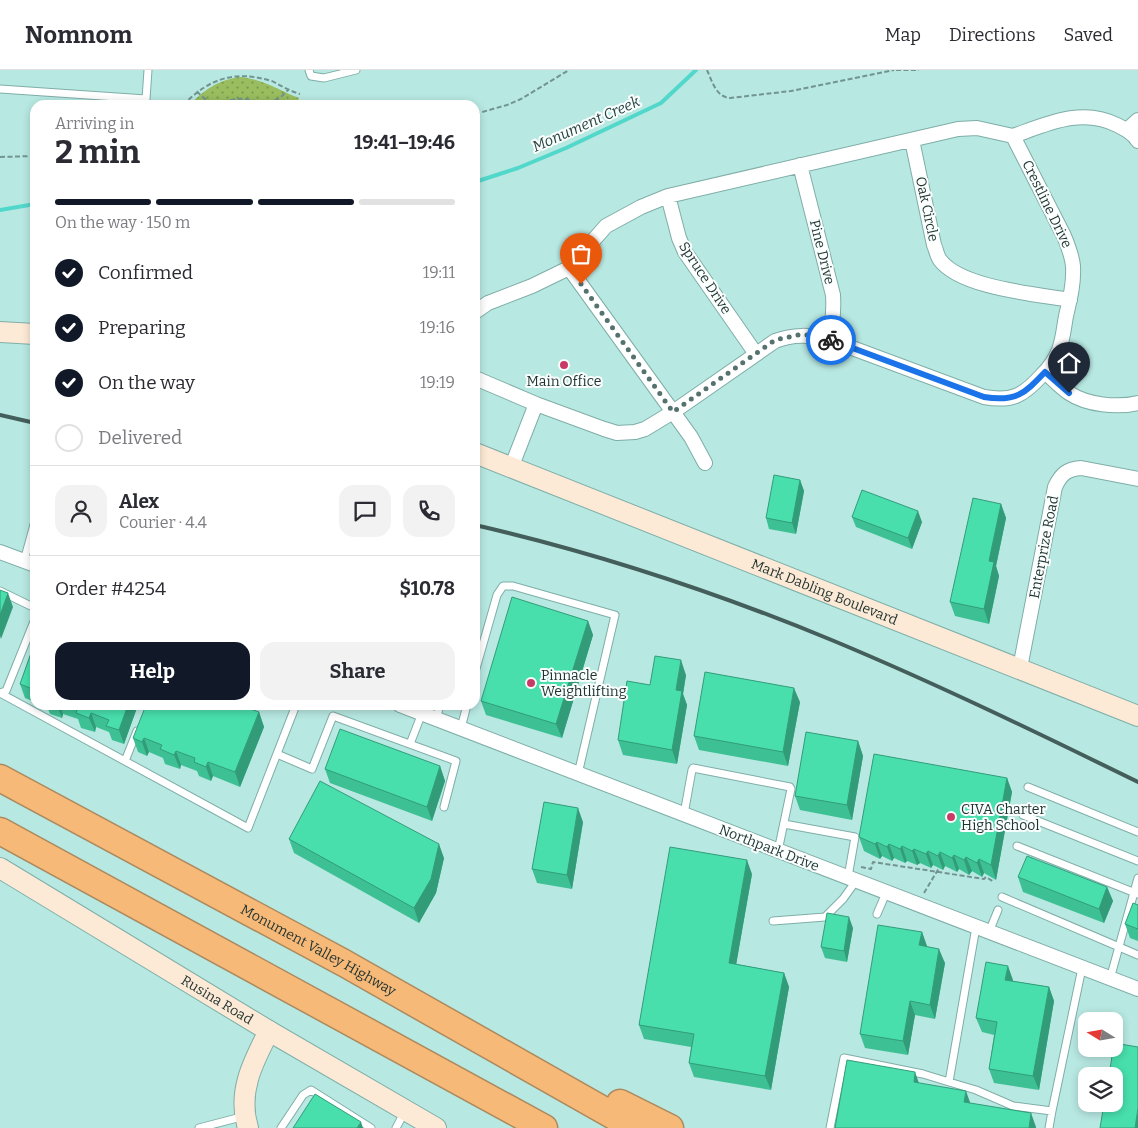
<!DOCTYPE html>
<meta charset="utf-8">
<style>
:root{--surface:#fff;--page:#f2f2f3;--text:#2b2b33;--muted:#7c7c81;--line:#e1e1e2;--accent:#111827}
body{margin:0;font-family:Bitter,serif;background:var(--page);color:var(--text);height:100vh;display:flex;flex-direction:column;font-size:19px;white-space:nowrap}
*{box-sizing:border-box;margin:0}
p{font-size:16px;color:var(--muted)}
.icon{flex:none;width:28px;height:28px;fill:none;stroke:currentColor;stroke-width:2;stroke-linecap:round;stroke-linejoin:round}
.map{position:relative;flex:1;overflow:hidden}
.details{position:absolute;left:30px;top:30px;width:450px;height:610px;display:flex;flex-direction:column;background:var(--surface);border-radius:15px;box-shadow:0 2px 8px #0003}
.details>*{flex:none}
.needle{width:32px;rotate:281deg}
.fabs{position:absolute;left:1078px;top:942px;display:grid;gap:10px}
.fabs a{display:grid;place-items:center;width:45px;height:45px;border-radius:10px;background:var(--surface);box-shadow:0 2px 8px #0003;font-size:25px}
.pin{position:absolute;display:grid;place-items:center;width:42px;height:42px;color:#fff;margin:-51px -21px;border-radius:50% 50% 50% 0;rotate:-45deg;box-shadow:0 0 5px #0007}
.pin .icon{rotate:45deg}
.courier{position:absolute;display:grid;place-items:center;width:50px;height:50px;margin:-25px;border:4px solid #1a73e8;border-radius:50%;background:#fff;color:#222;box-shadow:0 1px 6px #0007}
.head em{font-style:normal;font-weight:700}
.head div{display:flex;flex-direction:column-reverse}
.head{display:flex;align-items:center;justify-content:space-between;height:85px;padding:0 25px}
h1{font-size:32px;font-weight:700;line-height:38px}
.bar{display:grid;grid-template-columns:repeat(4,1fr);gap:8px 5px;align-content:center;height:60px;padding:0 25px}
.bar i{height:6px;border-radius:4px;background:var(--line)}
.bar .selected{background:var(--accent)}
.bar p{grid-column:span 4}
.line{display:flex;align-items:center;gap:12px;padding:0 25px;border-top:1px solid var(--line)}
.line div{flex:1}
.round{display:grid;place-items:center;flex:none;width:52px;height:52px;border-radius:15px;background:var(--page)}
ol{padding:0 25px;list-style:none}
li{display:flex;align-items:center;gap:15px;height:55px}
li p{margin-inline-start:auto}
li .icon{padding:5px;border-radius:50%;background:var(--accent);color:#fff;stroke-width:4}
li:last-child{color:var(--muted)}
li i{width:28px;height:28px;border:2px solid var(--line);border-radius:50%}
.cta{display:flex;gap:10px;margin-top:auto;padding:10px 25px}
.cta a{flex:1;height:58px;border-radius:15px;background:var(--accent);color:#fff;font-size:20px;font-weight:700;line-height:58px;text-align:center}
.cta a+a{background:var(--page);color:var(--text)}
header{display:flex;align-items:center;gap:30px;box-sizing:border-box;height:70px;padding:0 25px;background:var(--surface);border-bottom:1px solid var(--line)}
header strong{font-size:24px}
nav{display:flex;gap:28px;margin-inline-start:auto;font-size:18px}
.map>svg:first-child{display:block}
.park{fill:url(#park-dots)}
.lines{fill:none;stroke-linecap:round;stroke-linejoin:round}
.stream{stroke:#52d7cb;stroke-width:4}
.lane-casing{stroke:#7faea8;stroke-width:9}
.street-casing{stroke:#7faea8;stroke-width:16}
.secondary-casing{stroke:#7faea8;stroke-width:22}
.highway-casing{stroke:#ab8a5f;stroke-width:29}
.path{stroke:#729490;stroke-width:2;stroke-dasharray:5 2.5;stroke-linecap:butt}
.lane{stroke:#fff;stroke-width:7}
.street{stroke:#fff;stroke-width:14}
.secondary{stroke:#fdead6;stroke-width:20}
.highway{stroke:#f7b978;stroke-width:26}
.rail{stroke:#445e5b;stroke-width:4}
.wall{fill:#3ec095}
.shaded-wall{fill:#329c79}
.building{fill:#48dfad;stroke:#329c79}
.done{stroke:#55726e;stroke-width:5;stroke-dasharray:0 9}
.route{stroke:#1a73e8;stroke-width:6}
.poi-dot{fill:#c93b66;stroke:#fafffe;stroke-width:2}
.labels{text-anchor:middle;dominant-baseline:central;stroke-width:4;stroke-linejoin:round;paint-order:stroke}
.street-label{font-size:14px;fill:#1f3230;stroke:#fafffe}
.poi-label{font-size:14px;fill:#1f3230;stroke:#fafffe;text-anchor:start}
.water-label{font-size:15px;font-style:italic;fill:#274340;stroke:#fafffe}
</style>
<header>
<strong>Nomnom</strong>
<nav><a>Map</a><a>Directions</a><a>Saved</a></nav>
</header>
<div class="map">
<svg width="1138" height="1058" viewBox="0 0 1138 1058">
<defs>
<pattern id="park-dots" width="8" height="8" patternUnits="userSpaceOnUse" patternTransform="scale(1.25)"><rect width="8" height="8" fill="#99bd5f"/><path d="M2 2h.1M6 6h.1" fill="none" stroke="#7c9a4f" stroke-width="1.8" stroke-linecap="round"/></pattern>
</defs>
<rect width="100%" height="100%" fill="#b8e8e2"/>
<path class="park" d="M238 7C261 8 278 20 299 28L297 33 292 35H189C206 19 215 12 238 7Z"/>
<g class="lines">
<path class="stream" d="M475 112 518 98 566 78 661 33 696 0
M0 140 35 134"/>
<g class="lane-casing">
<path id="lane" d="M309 0 311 6 324 8 356 0
M0 19 146 29 148 0
M24 491 35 451
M0 521 35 538
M475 602 497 525 503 516H513L615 545 578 704
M0 623 248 758 296 635
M0 623 6 621 35 549
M436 649 440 635
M461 658 467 635
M410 674 422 643
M277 684 312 699 333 646 456 691 444 737
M125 691 137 661
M1028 717 1138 762
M684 744 692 700 693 698 790 717 791 719 778 781
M1023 745 1138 791
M784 754 855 767 848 807
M1017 776 1138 824
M1002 827 1138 885
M877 844 886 823
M773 851 825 847 843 829 856 811
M976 857 949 1012 976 1020 1013 1036 1052 1041 1082 898
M989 862 998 840
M1110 909 1138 808
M199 1058 245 1046
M281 1058 303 1025 311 1020 371 1058
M396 1058 404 1043
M830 1058 844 988 923 1004 949 1012
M1049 1058 1052 1041"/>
</g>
<g class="street-casing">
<path id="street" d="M1127 60 1138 50
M1013 66C1047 54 1082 37 1117 55 1125 59 1133 63 1138 71
M912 70 934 175C936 179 937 186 940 190 961 218 1036 224 1070 230
M800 95 833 225C834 241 833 254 828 269
M668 126 679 168 685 182 756 284
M569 198 691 367 705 393
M475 242 488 233 532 216 569 198 606 156 641 137 668 126 958 59 977 58 1013 66
M1045 302C1053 309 1060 317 1069 323 1087 335 1117 338 1138 333
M475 308 536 334 604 359 617 363 635 362 645 359 673 342 775 271C794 264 809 265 828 269L984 327C1012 332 1023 326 1042 305 1049 298 1055 290 1059 280 1063 269 1064 257 1066 246 1070 229 1074 213 1073 196 1072 185 1068 176 1064 166L1013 66
M511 398 536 334
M0 482 35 495
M1020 598 1055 417C1061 404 1067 399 1081 398L1138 409
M400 635 1138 919"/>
</g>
<g class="secondary-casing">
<g id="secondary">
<path d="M0 262 35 264"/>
<path id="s1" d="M475 383 1138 646"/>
<path id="s2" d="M0 798 269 961 436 1058"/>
<path d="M248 1058C237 1022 253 992 269 961"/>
</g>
</g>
<g class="highway-casing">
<g id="highway">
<path id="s3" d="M0 708 344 893 635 1058"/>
<path d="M0 761 544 1058"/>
<path d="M620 1033 670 1058"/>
</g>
</g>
<path class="path" d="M707 0C712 11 716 27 730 28L791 21 894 0
M896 0H919
M197 21C200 25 204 29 209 31 218 36 227 30 236 29 249 27 262 36 275 30 281 28 284 24 288 20
M183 35C210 8 234 0 272 11 281 16 290 21 300 24
M475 44 507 35 521 29 569 0
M0 87 35 86
M861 797 871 799 873 792 984 809 986 807 994 812
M924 823 939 798"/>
<use href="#lane" class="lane"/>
<use href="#street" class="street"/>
<use href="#secondary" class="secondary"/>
<use href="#highway" class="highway"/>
<path class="rail" d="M0 345 35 353
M475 455C597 483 718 523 834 571 937 614 1038 663 1138 712"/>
</g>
<path class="wall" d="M800 410 804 421 796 464 769 459 766 448Z
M1001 434 1006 448 996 496 999 506 989 554 955 546 950 532Z
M852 447 922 452 912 479 856 457Z
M35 452V473L32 465Z
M588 551 593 565 562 668 486 645 481 631Z
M35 572V632L25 628 20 614Z
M686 605 683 624 687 635 677 694 623 685 618 670 650 615Z
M800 632 788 696 699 680 694 666Z
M44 635H138L124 674 112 670 109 662 96 657 95 662 81 658 78 649 63 644 62 648 50 644 47 636Z
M259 642 264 657 240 717 213 706 211 711 199 706 197 701 181 695 180 699 165 694 163 688 149 682 147 686 138 682 133 668Z
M858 671 863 686 852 750 800 740 795 726Z
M440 696 445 711 432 751 330 713 325 699Z
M1007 708 1012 722 996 810 984 803 982 807 972 801 969 805 959 799 957 802 945 796 943 800 933 795 931 798 920 793 917 795 907 791 905 793 894 788 892 791 882 786 880 789 864 781 859 767Z
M583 752 572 819 537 813 532 799Z
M289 769 444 788 436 823 419 853 294 783Z
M752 804 736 894 784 903 789 917 771 1020 694 1007 689 993 691 977 644 969 639 955Z
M1018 807 1107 817 1113 831 1104 853 1023 822Z
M1138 835V871L1130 868 1125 854Z
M853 858 847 892 825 888 821 877Z
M922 862 927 877 945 893 935 949 915 945 908 985 865 978 860 964Z
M1013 910V911L1049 917 1054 931 1039 1020 994 1013 989 999 994 965 982 962 976 948Z"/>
<path class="shaded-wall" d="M800 410 804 421 796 464 792 453Z
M1001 434 1006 448 996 496 999 506 989 554 984 539 989 491Z
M918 441 922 452 912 479 908 468Z
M8 523 13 537 1 569 0 566V545Z
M588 551 593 565 562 668 556 654Z
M681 590 686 605 683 624 687 635 677 694 672 680 676 620Z
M794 618 800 632 788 696 783 682Z
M57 635H60L63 644 62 648Z
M128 635H138L124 674 119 660Z
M259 642 264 657 240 717 235 702Z
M91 643 96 657 95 662 89 648Z
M144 668 149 682 147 686 142 672Z
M858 671 863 686 852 750 847 735Z
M176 681 181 695 180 699 174 685Z
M208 692 213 706 211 711 206 697Z
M440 696 445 711 432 751 427 737Z
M1007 708 1012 722 996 810 991 795Z
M578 738 583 752 572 819 567 805Z
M877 772 882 786 880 789 875 774Z
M439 774 444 788 436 823 419 853 414 838Z
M889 774 894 788 892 791 887 777Z
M902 776 907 791 905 793 900 779Z
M914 779 920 793 917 795 912 781Z
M928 781 933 795 931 798 926 784Z
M940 782 945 796 943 800 938 786Z
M954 785 959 799 957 802 952 788Z
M966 787 972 801 969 805 964 790Z
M979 789 984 803 982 807 977 793Z
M747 790 752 804 734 907 729 893Z
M1107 817 1113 831 1104 853 1099 839Z
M849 847 853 858 847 892 844 881Z
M922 862 927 876 924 889 919 875Z
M939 879 945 893 935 949 930 935Z
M1008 896 1013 910 1011 924 1005 910Z
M784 903 789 917 771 1020 765 1006Z
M1049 917 1054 931 1039 1020 1033 1006Z
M910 931 915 945 908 985 903 971Z
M915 1002 920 1016 914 1012Z
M966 1021 971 1035 964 1032Z
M1138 1038V1058H1135Z
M1031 1043 1036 1057V1058H1029Z
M361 1052 363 1058H357Z"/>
<path class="building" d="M774 405 800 410 792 453 766 448Z
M862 420 918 441 908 468 852 447Z
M973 428 1001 434 989 491 994 492 984 539 950 532Z
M35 452V465H32Z
M0 520 8 523 0 545Z
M512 527 588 551 556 654 481 631Z
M35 572V620L20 614Z
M655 586 681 590 676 620 682 621 672 680 618 670 627 611 650 615Z
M705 602 794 618 783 682 694 666Z
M73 635H128L119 660 106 656 109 650 91 643 89 648 76 643 78 637Z
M146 635H239L259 642 235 702 208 692 206 697 194 692 195 688 176 681 174 685 160 679 162 675 144 668 142 672 133 668Z
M340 659 440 696 427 737 325 699Z
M806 662 858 671 847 735 795 726Z
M874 684 1007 708 991 795 979 789 977 793 966 787 964 790 954 785 952 788 940 782 938 786 928 781 926 784 914 779 912 781 902 776 900 779 889 774 887 777 877 772 875 774 859 767Z
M320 711 439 774 431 809 414 838 289 769Z
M544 732 578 738 567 805 532 799Z
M670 777 747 790 729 893 784 903 765 1006 689 993 694 964 639 955Z
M1027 786 1107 817 1099 839 1018 807Z
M1133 833 1138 835V859L1125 854Z
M827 843 849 847 844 881 821 877Z
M878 855 922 862 919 875 939 879 930 935 910 931 903 971 860 964Z
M986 892 1008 896 1005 910 1049 917 1033 1006 989 999 997 952 976 948Z
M1114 973 1138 977V1038L1135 1058H1100L1104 1034H1114V1006H1109Z
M847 990 915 1002 914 1012 966 1021 964 1032 1031 1043 1029 1058H835Z
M315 1024 361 1052 357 1058H293Z"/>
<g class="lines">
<path class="done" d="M581 214 673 342 775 270 798 265H809L831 270"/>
<path class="route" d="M831 270 984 327C1016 332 1024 324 1045 302L1069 323"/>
</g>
<g class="poi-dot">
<circle cx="564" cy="295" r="5"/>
<circle cx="531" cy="613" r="5"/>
<circle cx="951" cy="747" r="5"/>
</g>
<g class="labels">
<g class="street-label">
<text transform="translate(1047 134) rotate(64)">Crestline Drive</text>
<text transform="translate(927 139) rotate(78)">Oak Circle</text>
<text transform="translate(822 182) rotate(76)">Pine Drive</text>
<text transform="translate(705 208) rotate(57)">Spruce Drive</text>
<text transform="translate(1044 477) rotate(-79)">Enterprize Road</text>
<text stroke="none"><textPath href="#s1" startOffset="376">Mark Dabling Boulevard</textPath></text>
<text transform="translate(769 778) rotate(21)">Northpark Drive</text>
<text stroke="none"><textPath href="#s3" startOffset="362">Monument Valley Highway</textPath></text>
<text stroke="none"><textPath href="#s2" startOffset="254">Rusina Road</textPath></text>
</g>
<g class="poi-label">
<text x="564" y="311" text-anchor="middle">Main Office</text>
<text x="541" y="605">Pinnacle<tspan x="541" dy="16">Weightlifting</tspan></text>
<text x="961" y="739">CIVA Charter<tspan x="961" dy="16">High School</tspan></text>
</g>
<g class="water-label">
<text transform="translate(586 54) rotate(-24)">Monument Creek</text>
</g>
</g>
</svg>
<div class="fabs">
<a><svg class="needle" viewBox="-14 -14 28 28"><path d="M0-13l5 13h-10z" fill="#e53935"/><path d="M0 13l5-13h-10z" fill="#7c7c81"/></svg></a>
<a><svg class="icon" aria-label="layers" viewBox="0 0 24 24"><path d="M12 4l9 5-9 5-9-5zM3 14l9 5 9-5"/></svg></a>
</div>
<div class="pin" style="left:581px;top:214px;background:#ea580c"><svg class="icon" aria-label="bag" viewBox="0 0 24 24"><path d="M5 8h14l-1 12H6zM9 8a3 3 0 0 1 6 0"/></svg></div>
<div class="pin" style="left:1069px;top:323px;background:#1f2937"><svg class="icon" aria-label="home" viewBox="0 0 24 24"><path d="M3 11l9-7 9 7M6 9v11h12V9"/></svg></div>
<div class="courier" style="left:831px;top:270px"><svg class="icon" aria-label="bike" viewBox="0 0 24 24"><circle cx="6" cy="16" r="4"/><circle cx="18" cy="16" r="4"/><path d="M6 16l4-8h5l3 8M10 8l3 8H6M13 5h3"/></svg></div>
<section class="details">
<div class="head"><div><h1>2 min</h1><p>Arriving in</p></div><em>19:41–19:46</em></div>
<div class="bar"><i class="selected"></i><i class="selected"></i><i class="selected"></i><i></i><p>On the way · 150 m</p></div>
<ol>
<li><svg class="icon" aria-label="check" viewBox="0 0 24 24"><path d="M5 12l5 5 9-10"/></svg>Confirmed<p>19:11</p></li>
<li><svg class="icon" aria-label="check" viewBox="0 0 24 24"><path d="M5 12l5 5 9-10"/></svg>Preparing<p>19:16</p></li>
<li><svg class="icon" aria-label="check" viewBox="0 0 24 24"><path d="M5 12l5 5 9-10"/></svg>On the way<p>19:19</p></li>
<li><i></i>Delivered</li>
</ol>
<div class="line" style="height:90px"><a class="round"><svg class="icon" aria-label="person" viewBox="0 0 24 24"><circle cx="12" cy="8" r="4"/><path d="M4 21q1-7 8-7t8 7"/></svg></a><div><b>Alex</b><p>Courier · 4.4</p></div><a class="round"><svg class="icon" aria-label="chat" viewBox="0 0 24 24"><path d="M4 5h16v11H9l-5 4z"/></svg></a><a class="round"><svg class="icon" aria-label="phone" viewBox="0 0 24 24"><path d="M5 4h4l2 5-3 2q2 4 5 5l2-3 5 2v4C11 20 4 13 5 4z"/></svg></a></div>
<div class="line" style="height:65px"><div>Order #4254</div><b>$10.78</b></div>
<div class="cta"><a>Help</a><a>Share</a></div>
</section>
</div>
